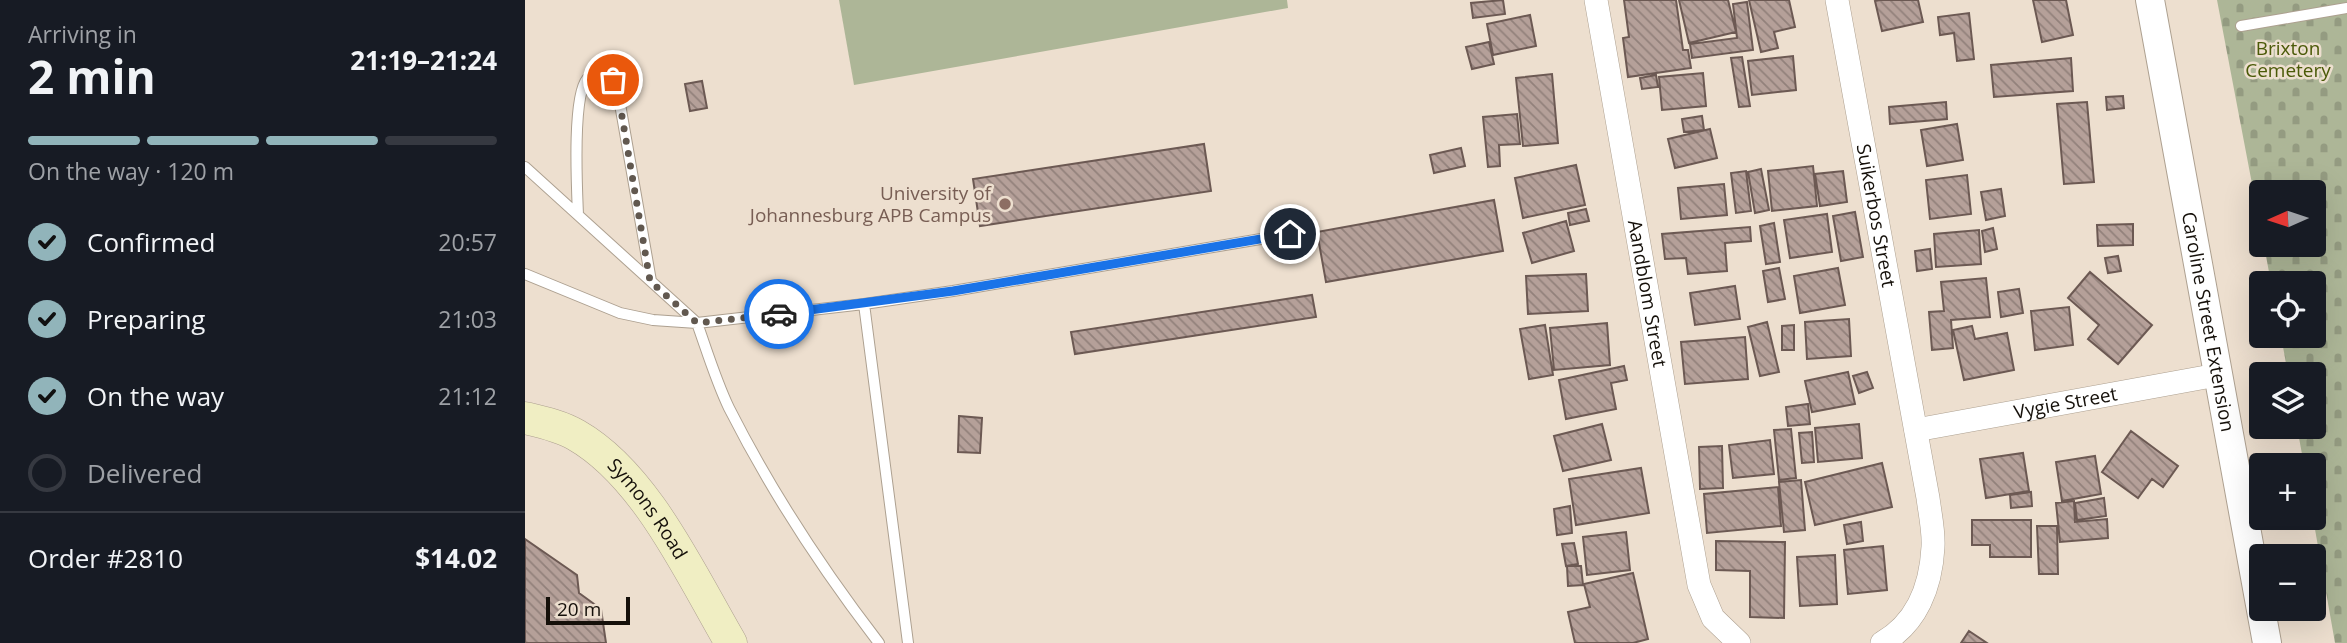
<!DOCTYPE html>
<meta charset="utf-8">
<style>
:root{--surface:#171b24;--page:#242831;--text:#f1f3f6;--muted:#9ea1a6;--line:#363941;--accent:#91b4ba}
body{margin:0;font-family:"Open Sans",sans-serif;background:var(--page);color:var(--text);height:100vh;display:flex;flex-direction:column;font-size:26px;white-space:nowrap}
*{box-sizing:border-box;margin:0}
p{font-size:23px;color:var(--muted)}
.icon{flex:none;width:38px;height:38px;fill:none;stroke:currentColor;stroke-width:2;stroke-linecap:round;stroke-linejoin:round}
.map{position:relative;flex:1;overflow:hidden}
.details{display:flex;flex-direction:column;background:var(--surface);width:525px}
.details>*{flex:none}
.needle{width:46px;rotate:267deg}
.controls{position:absolute;left:1724px;top:180px;display:grid;gap:14px}
.controls a{display:grid;place-items:center;width:77px;height:77px;border-radius:7px;background:var(--surface);box-shadow:0 7px 28px #0002;font-size:35px}
.scale{position:absolute;left:21px;bottom:18px;width:84px;box-sizing:border-box;padding-left:7px;border:4px solid #15100a;border-top:0;font-size:19px;line-height:24px;white-space:nowrap;color:#15100a;-webkit-text-stroke:5px #eddfcf;paint-order:stroke}
.pin{position:absolute;display:grid;place-items:center;width:60px;height:60px;color:#fff;margin:-30px;border:4px solid #fff;border-radius:50%;box-shadow:0 2px 7px #0007}
.courier{position:absolute;display:grid;place-items:center;width:70px;height:70px;margin:-35px;border:5px solid #1a73e8;border-radius:50%;background:#fff;color:#222;box-shadow:0 2px 9px #0007}
.overview em{font-style:normal;font-weight:700}
.overview div{display:flex;flex-direction:column-reverse}
.overview{display:flex;align-items:center;justify-content:space-between;height:119px;padding:0 28px}
h1{font-size:46px;font-weight:700;line-height:52px}
.bar{display:grid;grid-template-columns:repeat(4,1fr);gap:10px 7px;align-content:center;height:84px;padding:0 28px}
.bar i{height:9px;border-radius:5px;background:var(--line)}
.bar .on{background:var(--accent)}
.bar p{grid-column:span 4}
.line{display:flex;align-items:center;gap:18px;padding:0 28px;border-top:2px solid var(--line)}
.line div{flex:1}
ol{padding:0 28px;list-style:none}
li{display:flex;align-items:center;gap:21px;height:77px}
li p{margin-inline-start:auto}
li .icon{padding:7px;border-radius:50%;background:var(--accent);color:#111;stroke-width:4}
li:last-child{color:var(--muted)}
li i{width:38px;height:38px;border:4px solid var(--line);border-radius:50%}
main{display:flex;flex:1;min-height:0}
.map>svg:first-child{display:block}
.grass{fill:#adb697}
.cemetery{fill:url(#cemetery-stones)}
.building{fill:url(#building-back-hatch);stroke:#6c5953;stroke-width:2}
.lines{fill:none;stroke-linecap:round;stroke-linejoin:round}
.service-casing{stroke:#ada090;stroke-width:12}
.minor-casing{stroke:#ada090;stroke-width:24}
.tertiary-casing{stroke:#ada090;stroke-width:30}
.secondary-casing{stroke:#ada090;stroke-width:33}
.service{stroke:#fff;stroke-width:10}
.minor{stroke:#fff;stroke-width:23}
.tertiary{stroke:#fff;stroke-width:28}
.secondary{stroke:#f0eec3;stroke-width:32}
.done{stroke:#61584f;stroke-width:7;stroke-dasharray:0 12.6}
.route{stroke:#1a73e8;stroke-width:9}
.education-dot{fill:#8d6e63;stroke:#eddfcf;stroke-width:2.5}
.labels{text-anchor:middle;dominant-baseline:central;stroke-width:5;stroke-linejoin:round;paint-order:stroke}
.park-label{font-size:19px;fill:#4b5a08;stroke:#eddfcf}
.education-label{font-size:19px;fill:#785e54;stroke:#eddfcf;text-anchor:end}
.street-label{font-size:19px;fill:#15100a;stroke:#eddfcf}
</style>
<main>
<section class="details">
<div class="overview"><div><h1>2 min</h1><p>Arriving in</p></div><em>21:19–21:24</em></div>
<div class="bar"><i class="on"></i><i class="on"></i><i class="on"></i><i></i><p>On the way · 120 m</p></div>
<ol>
<li><svg class="icon" aria-label="check" viewBox="0 0 24 24"><path d="M5 12l5 5 9-10"/></svg>Confirmed<p>20:57</p></li>
<li><svg class="icon" aria-label="check" viewBox="0 0 24 24"><path d="M5 12l5 5 9-10"/></svg>Preparing<p>21:03</p></li>
<li><svg class="icon" aria-label="check" viewBox="0 0 24 24"><path d="M5 12l5 5 9-10"/></svg>On the way<p>21:12</p></li>
<li><i></i>Delivered</li>
</ol>
<div class="line" style="height:91px"><div>Order #2810</div><b>$14.02</b></div>
</section>
<div class="map">
<svg width="1822" height="643" viewBox="0 0 1822 643">
<defs>
<pattern id="cemetery-stones" width="16" height="16" patternUnits="userSpaceOnUse" patternTransform="scale(1.75)"><rect width="16" height="16" fill="#adb697"/><path d="M2 7V4a2 2 0 0 1 4 0v3zM10 15v-3a2 2 0 0 1 4 0v3z" fill="#949b81"/></pattern>
<pattern id="building-back-hatch" width="6" height="6" patternUnits="userSpaceOnUse" patternTransform="scale(1.75)"><rect width="6" height="6" fill="#b5a099"/><path d="M-1 5l2 2M0 0l6 6M5-1l2 2" fill="none" stroke="#92817b"/></pattern>
</defs>
<rect width="100%" height="100%" fill="#eddfcf"/>
<path class="grass" d="M314 0H762L763 8 329 85Z"/>
<path class="cemetery" d="M1692 0H1822V643H1810L1788 518V466L1779 465 1772 427H1788V374H1763L1756 336H1788V284L1746 283 1739 245H1788V192H1736V231Z"/>
<path class="building" d="M978 0 980 14 948 18 946 3Z
M1099 0H1151L1158 50H1163L1166 68 1103 77 1098 38 1104 37Z
M1154 0H1203L1211 32 1164 43Z
M1224 0H1264L1270 27 1249 32 1253 48 1236 52Z
M1355 0H1393L1398 22 1357 31 1350 1Z
M1508 0H1541L1548 35 1517 42Z
M1222 2 1228 50 1167 58 1165 44 1212 38 1208 4Z
M1444 13 1449 59 1432 61 1429 33 1415 35 1413 17Z
M1005 15 1011 46 968 55 962 24Z
M964 42 969 64 947 69 941 47Z
M1268 56 1271 90 1227 95 1223 61Z
M1217 57 1225 106 1214 107 1206 58Z
M1546 58 1548 91 1469 97 1466 65Z
M1178 73 1181 106 1137 110 1134 77Z
M1027 74 1033 143 998 146 991 78Z
M1131 75 1133 87 1117 89 1115 78Z
M177 81 182 108 165 111 160 84Z
M1598 96 1599 108 1582 110 1581 97Z
M1421 102 1422 119 1365 124 1364 107Z
M1562 102 1569 182 1539 184 1532 104Z
M992 114 995 144 974 145 975 166 963 167 958 117Z
M1177 116 1179 130 1159 132 1157 119Z
M1432 124 1438 160 1402 166 1396 130Z
M1185 129 1192 158 1150 168 1143 139Z
M679 144 686 191 455 226 448 179Z
M936 148 940 166 909 173 905 155Z
M1051 165 1060 205 998 218 990 178Z
M1288 166 1292 206 1247 211 1243 171Z
M1236 169 1244 210 1230 213 1223 172Z
M1221 171 1226 211 1211 213 1206 173Z
M1318 171 1322 202 1295 206 1290 174Z
M1442 175 1446 214 1405 219 1401 180Z
M1199 184 1202 215 1156 219 1153 188Z
M1476 189 1480 216 1461 220 1456 192Z
M969 200 978 251 801 282 792 232Z
M1061 209 1064 221 1045 225 1043 213Z
M1330 212 1338 257 1316 261 1308 216Z
M1302 214 1307 252 1265 258 1259 220Z
M1041 221 1049 251 1007 263 998 233Z
M1249 223 1255 262 1241 264 1235 226Z
M1608 224V245L1573 246 1572 225Z
M1225 227 1226 241 1200 243 1202 271 1163 274 1161 258 1140 259 1137 234Z
M1468 228 1472 249 1460 252 1457 231Z
M1454 230 1456 264 1411 267 1409 234Z
M1405 249 1407 269 1392 271 1390 251Z
M1593 256 1596 271 1583 273 1580 258Z
M1254 268 1260 299 1243 302 1238 271Z
M1313 268 1320 305 1275 313 1269 276Z
M1565 272 1627 325 1593 364 1563 339 1574 325 1543 298Z
M1061 274 1063 311 1003 314 1001 276Z
M1461 278 1465 317 1426 320 1428 348 1407 350 1404 312 1419 311 1416 282Z
M1210 286 1215 319 1170 325 1165 293Z
M1494 289 1498 313 1476 317 1473 292Z
M787 295 791 317 550 354 546 332Z
M1544 307 1548 345 1510 350 1506 311Z
M1324 319 1326 356 1282 359 1280 322Z
M1242 322 1254 372 1235 376 1223 327Z
M1082 323 1085 365 1029 370 1025 328Z
M1020 325 1028 375 1004 379 995 329Z
M1269 325V350H1257V326Z
M1447 326 1450 339 1482 333 1489 370 1439 380 1428 330Z
M1220 337 1223 379 1160 384 1156 342Z
M1099 366 1102 380 1086 383 1091 409 1041 419 1034 380Z
M1323 372 1330 404 1287 412 1280 381Z
M1342 372 1348 388 1334 393 1328 376Z
M1283 404 1285 424 1263 426 1261 407Z
M434 416 457 418 455 453 433 452Z
M1077 424 1086 460 1038 471 1029 436Z
M1334 424 1337 458 1293 462 1290 428Z
M1266 429 1271 478 1254 480 1249 430Z
M1606 431 1653 466 1638 487 1627 479 1613 498 1577 472Z
M1287 432 1289 462 1277 463 1274 433Z
M1245 440 1249 474 1208 478 1204 445Z
M1197 446 1198 488 1175 489 1174 447Z
M1498 453 1504 491 1461 498 1455 459Z
M1570 456 1576 494 1537 501 1531 462Z
M1357 463 1367 507 1290 525 1280 482Z
M1116 468 1124 513 1051 525 1044 479Z
M1276 480 1280 530 1259 532 1254 482Z
M1253 487 1256 526 1182 533 1179 494Z
M1506 492 1507 506 1486 508 1485 495Z
M1579 498 1581 516 1552 520 1550 503Z
M1549 501 1550 522 1582 519 1583 538 1535 542 1531 503Z
M1045 506 1047 533 1032 535 1029 509Z
M1447 520H1506V557H1465V545H1447Z
M1336 522 1338 541 1322 544 1319 525Z
M1512 526H1532L1533 574H1514Z
M1101 532 1105 570 1062 575 1058 537Z
M0 539 52 575 54 593 76 609 81 643H0Z
M1191 541 1260 542 1259 618 1225 617V571L1191 570Z
M1049 543 1053 564 1041 566 1037 544Z
M1358 546 1362 590 1323 594 1319 550Z
M1310 555 1312 604 1275 606 1272 557Z
M1042 566H1056L1058 585 1043 586Z
M1108 573 1123 639 1108 643H1050L1043 612 1065 607 1059 584Z
M1444 631 1462 643H1436Z"/>
<g class="lines">
<g class="service-casing">
<path id="service" d="M1716 26 1822 8
M0 167 172 323 339 304 428 291 765 234
M53 215C52 189 47 97 62 79 67 73 75 73 82 74L92 87 126 281
M0 274 95 313 128 320 172 323C182 351 191 381 204 408 246 491 297 569 354 643
M339 304 383 643"/>
</g>
<g class="minor-casing">
<g id="minor">
<path id="s1" d="M1071 0 1174 585 1188 618 1214 643"/>
<path id="s2" d="M1312 0 1403 498C1405 514 1409 531 1408 547 1406 586 1392 623 1357 643"/>
<path id="s3" d="M1391 430 1692 375"/>
</g>
</g>
<g class="tertiary-casing">
<g id="tertiary">
<path id="s4" d="M1625 0 1742 643"/>
</g>
</g>
<g class="secondary-casing">
<g id="secondary">
<path id="s5" d="M0 418C17 422 36 426 51 435 121 475 166 575 206 643"/>
</g>
</g>
<use href="#service" class="service"/>
<use href="#minor" class="minor"/>
<use href="#tertiary" class="tertiary"/>
<use href="#secondary" class="secondary"/>
</g>
<g class="lines">
<path class="done" d="M88 80 92 87 125 281 172 323 254 314"/>
<path class="route" d="M254 314 428 291 765 234"/>
</g>
<circle class="education-dot" cx="480" cy="204" r="7"/>
<g class="labels">
<g class="park-label">
<text x="1763" y="48">Brixton<tspan x="1763" dy="22">Cemetery</tspan></text>
</g>
<g class="education-label">
<text x="466" y="193">University of<tspan x="466" dy="22">Johannesburg APB Campus</tspan></text>
</g>
<g class="street-label">
<text stroke="none"><textPath href="#s2" startOffset="219">Suikerbos Street</textPath></text>
<text stroke="none"><textPath href="#s1" startOffset="298">Aandblom Street</textPath></text>
<text stroke="none"><textPath href="#s4" startOffset="327">Caroline Street Extension</textPath></text>
<text stroke="none"><textPath href="#s3" startOffset="152">Vygie Street</textPath></text>
<text stroke="none"><textPath href="#s5" startOffset="158">Symons Road</textPath></text>
</g>
</g>
</svg>
<div class="controls">
<a><svg class="needle" viewBox="-14 -14 28 28"><path d="M0-13l5 13h-10z" fill="#e53935"/><path d="M0 13l5-13h-10z" fill="#9ea1a6"/></svg></a>
<a><svg class="icon" aria-label="locate" viewBox="0 0 24 24"><circle cx="12" cy="12" r="6"/><path d="M12 2v4M12 18v4M2 12h4M18 12h4"/></svg></a>
<a><svg class="icon" aria-label="layers" viewBox="0 0 24 24"><path d="M12 4l9 5-9 5-9-5zM3 14l9 5 9-5"/></svg></a>
<a>+</a>
<a>−</a>
</div>
<div class="scale">20 m</div>
<div class="pin" style="left:88px;top:80px;background:#ea580c"><svg class="icon" aria-label="bag" viewBox="0 0 24 24"><path d="M5 8h14l-1 12H6zM9 8a3 3 0 0 1 6 0"/></svg></div>
<div class="pin" style="left:765px;top:234px;background:#1f2937"><svg class="icon" aria-label="home" viewBox="0 0 24 24"><path d="M3 11l9-7 9 7M6 9v11h12V9"/></svg></div>
<div class="courier" style="left:254px;top:314px"><svg class="icon" aria-label="car" viewBox="0 0 24 24"><path d="M5 17H2v-5l4-1 3-4h7l3 4 3 1v5h-3M9 17h6M6 11h13"/><circle cx="7" cy="17" r="2"/><circle cx="17" cy="17" r="2"/></svg></div>
</div>
</main>
